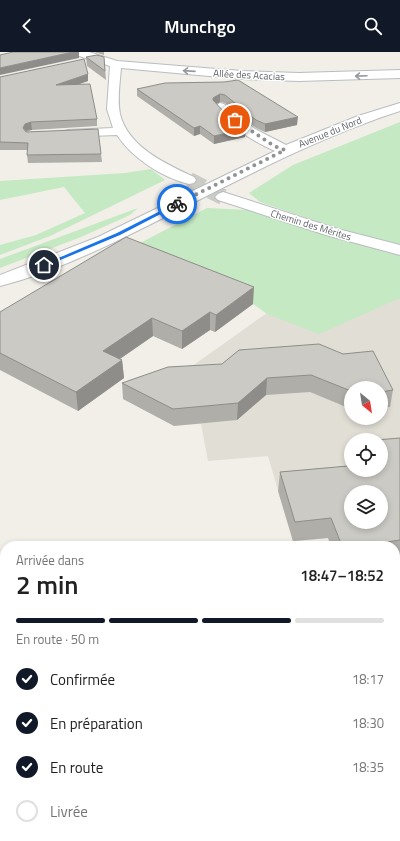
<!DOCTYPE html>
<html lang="fr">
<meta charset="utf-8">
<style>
:root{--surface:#fff;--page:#f6f6f6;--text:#222;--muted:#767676;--line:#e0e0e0;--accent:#111827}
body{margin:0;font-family:"Titillium Web",sans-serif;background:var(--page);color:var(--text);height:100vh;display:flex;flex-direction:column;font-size:15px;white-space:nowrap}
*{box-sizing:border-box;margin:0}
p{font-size:13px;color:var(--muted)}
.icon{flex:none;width:22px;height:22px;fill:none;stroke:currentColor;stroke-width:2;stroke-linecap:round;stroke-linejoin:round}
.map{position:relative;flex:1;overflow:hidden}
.details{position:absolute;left:0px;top:489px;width:400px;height:300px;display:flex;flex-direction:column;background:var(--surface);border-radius:16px 16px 0 0;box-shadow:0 2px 6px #0003}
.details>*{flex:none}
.needle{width:26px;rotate:150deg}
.buttons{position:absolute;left:344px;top:329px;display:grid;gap:8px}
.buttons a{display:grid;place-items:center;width:44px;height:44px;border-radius:50%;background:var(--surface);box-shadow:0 2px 6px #0003;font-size:20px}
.pin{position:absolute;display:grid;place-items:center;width:34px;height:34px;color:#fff;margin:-17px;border:2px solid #fff;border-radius:50%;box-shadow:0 1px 4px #0007}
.courier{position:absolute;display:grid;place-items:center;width:40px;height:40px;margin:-20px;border:3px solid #1a73e8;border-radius:50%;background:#fff;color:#222;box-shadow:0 1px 5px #0007}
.summary em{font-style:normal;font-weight:600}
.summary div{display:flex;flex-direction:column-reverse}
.summary{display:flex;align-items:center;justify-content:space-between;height:68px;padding:0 16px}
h1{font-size:26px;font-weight:600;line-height:30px}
.bar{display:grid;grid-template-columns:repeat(4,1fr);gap:6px 4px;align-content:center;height:48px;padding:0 16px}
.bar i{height:5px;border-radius:3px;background:var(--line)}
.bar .active{background:var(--accent)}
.bar p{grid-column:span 4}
ol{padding:0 16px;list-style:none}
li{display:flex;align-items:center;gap:12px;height:44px}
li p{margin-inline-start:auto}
li .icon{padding:4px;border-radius:50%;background:var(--accent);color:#fff;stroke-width:4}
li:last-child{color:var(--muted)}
li i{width:22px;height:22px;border:2px solid var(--line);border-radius:50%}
header{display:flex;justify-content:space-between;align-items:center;height:52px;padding:0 16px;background:var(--accent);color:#fff;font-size:18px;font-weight:600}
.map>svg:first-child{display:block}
.education{fill:#e1ded5;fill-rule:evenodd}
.green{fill:#c4e9c3}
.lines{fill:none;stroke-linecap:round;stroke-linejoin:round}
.minor-tunnel{stroke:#ccccc7;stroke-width:16;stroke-dasharray:16 8;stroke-linecap:butt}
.minor-casing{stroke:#b9bdc1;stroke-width:2}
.minor{fill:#fff;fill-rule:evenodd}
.wall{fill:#afaea9}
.shaded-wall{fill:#8f8d89}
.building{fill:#cccac4;stroke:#8f8d89;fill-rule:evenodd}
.oneway{stroke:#969a9d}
.route{fill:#1a73e8}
.done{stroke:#919494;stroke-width:4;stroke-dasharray:0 7.2}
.labels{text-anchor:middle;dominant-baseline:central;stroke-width:3;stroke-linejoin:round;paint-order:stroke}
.far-street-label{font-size:10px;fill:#5e6368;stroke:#fff}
</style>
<header><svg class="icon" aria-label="back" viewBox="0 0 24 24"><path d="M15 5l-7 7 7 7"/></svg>Munchgo<svg class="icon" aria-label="search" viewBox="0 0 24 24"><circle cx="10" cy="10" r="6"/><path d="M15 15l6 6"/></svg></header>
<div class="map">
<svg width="400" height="789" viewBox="0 0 400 789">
<rect width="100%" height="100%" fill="#f1efe7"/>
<path class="education" d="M398 200 400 201V507L395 494H331L328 486 300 489 298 492 293 490 268 404 208 409 201 372 175 373 169 371 164 334 264 263ZM351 336H381V366H351ZM351 388H381V418H351ZM351 440H381V470H351Z
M0 598 5 599V784H395L400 789H0Z"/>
<path class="green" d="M400 70V194L357 183 260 150 249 141 293 113Z
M151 117 165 128 50 184 0 203V193L36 183 85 161 64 135 0 148V129L125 121Z
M138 156 130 163 81 185 0 216V207Z
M207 156 249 158 400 201V246L319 282 267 262 253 252 123 200Z
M395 587 400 590V657L395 651Z
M5 741V776L0 775V742Z"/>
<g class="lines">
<path class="minor-tunnel" d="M189 128 223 145"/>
<g class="minor-casing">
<path id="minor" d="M71 0H89L117 9 242 19 299 21 400 18V26L299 29 242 27 121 16C120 30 117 47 120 62 128 95 166 112 194 125L196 128 194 131 189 132C163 126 132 106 117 83L64 85 62 82 64 79 69 78 113 76 107 57 110 14 73 2Z
M220 51 224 52 255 77 286 93 358 64 400 51V59C310 88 228 134 143 176 99 198 48 222 0 234V223L98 185 275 99C256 91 225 72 214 55Z
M223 140 338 177 400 193V203L326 183 218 148 215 145 218 142Z"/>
</g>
<use href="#minor" class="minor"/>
</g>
<path class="wall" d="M94 0H104V3Z
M86 5H104L106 28 87 14Z
M0 25 88 29 79 32 97 67V74L32 78 26 79 101 102 102 110 28 111 27 103 28 98H0Z
M224 30 297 73 265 80 256 76 225 51 220 50 216 52 245 85 214 92 200 82 194 84 137 44V37Z
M253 252 215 280 210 278 182 297 153 284 120 307 122 308 124 326 78 359 0 318V260Z
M239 298 393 338 390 355 381 356V336H351V357L310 340 266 343 237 368 174 374 123 347 122 331 222 312Z
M400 386V507L395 508V494H331L328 486 293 489 278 439 280 420 348 414Z
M0 583 4 715 0 714Z
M395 640 400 720 395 731 400 733V789H155L153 784H395Z"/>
<path class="shaded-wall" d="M73 0H79V6L0 23V16Z
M88 22V29L57 40 56 33Z
M220 42V50L213 54V56V46Z
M298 65 297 73 265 80V72Z
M31 70 32 78 26 79 23 76 25 72Z
M200 74V82L194 84V76Z
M246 77 245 85 214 92V84Z
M254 235 253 252 215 280 216 263Z
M210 260V278L182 297V279Z
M152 266 153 284 105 317 103 299Z
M122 308 124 326 78 359 76 340Z
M267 326 266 343 237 368 238 351Z
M400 668V682L398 669Z
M5 698V715H4L0 699Z
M400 713V720L395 731V724Z
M377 784H381L379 789H366Z"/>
<path class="building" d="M13 0H73L0 16V3Z
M97 3 104 5 105 19 86 5Z
M84 7 88 22 56 33 90 32 97 67 31 70 25 72 23 76 26 80 98 77 101 102 27 103 28 91 0 90V25Z
M238 28 298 65 265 72 256 68 225 43 220 42 213 46V48L225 61 246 77 214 84 200 74 194 76 137 37 165 31 224 30Z
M126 185 254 235 216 263 210 260 182 279 152 266 103 299 122 308 76 340 0 301V260Z
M319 292 343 302 373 299 393 338 381 340V336H351V339L311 323 267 326 238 351 173 357 122 331 168 315 222 312 239 298Z
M400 386V488L360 494H342L331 466 295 470 280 420 348 414 351 410V418H381V388H376ZM351 440H381V470H351Z
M0 583 5 585V698L0 699Z
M395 640 400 647V668L398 669 400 675V713L395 724Z
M395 731 400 733V783H395Z
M158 784H377L366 789H160Z"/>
<defs><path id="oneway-shaft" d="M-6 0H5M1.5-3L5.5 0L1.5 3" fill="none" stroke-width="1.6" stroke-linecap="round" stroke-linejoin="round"/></defs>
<g class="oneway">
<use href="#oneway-shaft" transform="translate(189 19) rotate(-176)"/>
<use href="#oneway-shaft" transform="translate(361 24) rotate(178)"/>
</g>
<path class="route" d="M176 151 180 152 120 183 46 214 42 213 117 181Z"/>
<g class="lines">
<path class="done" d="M177 152 285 98 274 94 235 68"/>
</g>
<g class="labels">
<g class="far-street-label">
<text transform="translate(249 23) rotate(3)">Allée des Acacias</text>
<text transform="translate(330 80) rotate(-22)">Avenue du Nord</text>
<text transform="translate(311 173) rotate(17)">Chemin des Mérites</text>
</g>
</g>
</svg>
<div class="buttons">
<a><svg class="needle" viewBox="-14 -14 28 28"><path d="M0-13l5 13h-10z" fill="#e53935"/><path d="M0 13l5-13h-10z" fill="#767676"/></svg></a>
<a><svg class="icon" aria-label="locate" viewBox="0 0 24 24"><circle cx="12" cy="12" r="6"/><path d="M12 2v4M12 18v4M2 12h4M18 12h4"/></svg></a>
<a><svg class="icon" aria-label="layers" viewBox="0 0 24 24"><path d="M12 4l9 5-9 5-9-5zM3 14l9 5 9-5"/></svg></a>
</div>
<div class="pin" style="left:235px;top:68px;background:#ea580c"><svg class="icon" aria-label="bag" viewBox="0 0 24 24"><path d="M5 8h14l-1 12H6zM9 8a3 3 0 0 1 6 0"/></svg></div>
<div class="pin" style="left:44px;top:213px;background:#1f2937"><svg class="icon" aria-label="home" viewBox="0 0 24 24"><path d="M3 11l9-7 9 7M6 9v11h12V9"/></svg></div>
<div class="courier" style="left:177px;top:152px"><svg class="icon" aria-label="bike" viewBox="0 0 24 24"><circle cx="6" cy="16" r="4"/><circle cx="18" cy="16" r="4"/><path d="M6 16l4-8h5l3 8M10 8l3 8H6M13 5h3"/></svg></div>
<section class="details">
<div class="summary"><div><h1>2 min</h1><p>Arrivée dans</p></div><em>18:47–18:52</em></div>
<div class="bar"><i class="active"></i><i class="active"></i><i class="active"></i><i></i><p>En route · 50 m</p></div>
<ol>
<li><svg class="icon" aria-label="check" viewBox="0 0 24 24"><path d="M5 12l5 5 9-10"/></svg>Confirmée<p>18:17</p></li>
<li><svg class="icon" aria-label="check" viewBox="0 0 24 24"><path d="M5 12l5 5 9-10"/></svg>En préparation<p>18:30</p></li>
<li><svg class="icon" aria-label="check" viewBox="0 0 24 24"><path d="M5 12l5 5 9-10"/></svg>En route<p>18:35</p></li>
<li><i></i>Livrée</li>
</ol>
</section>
</div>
